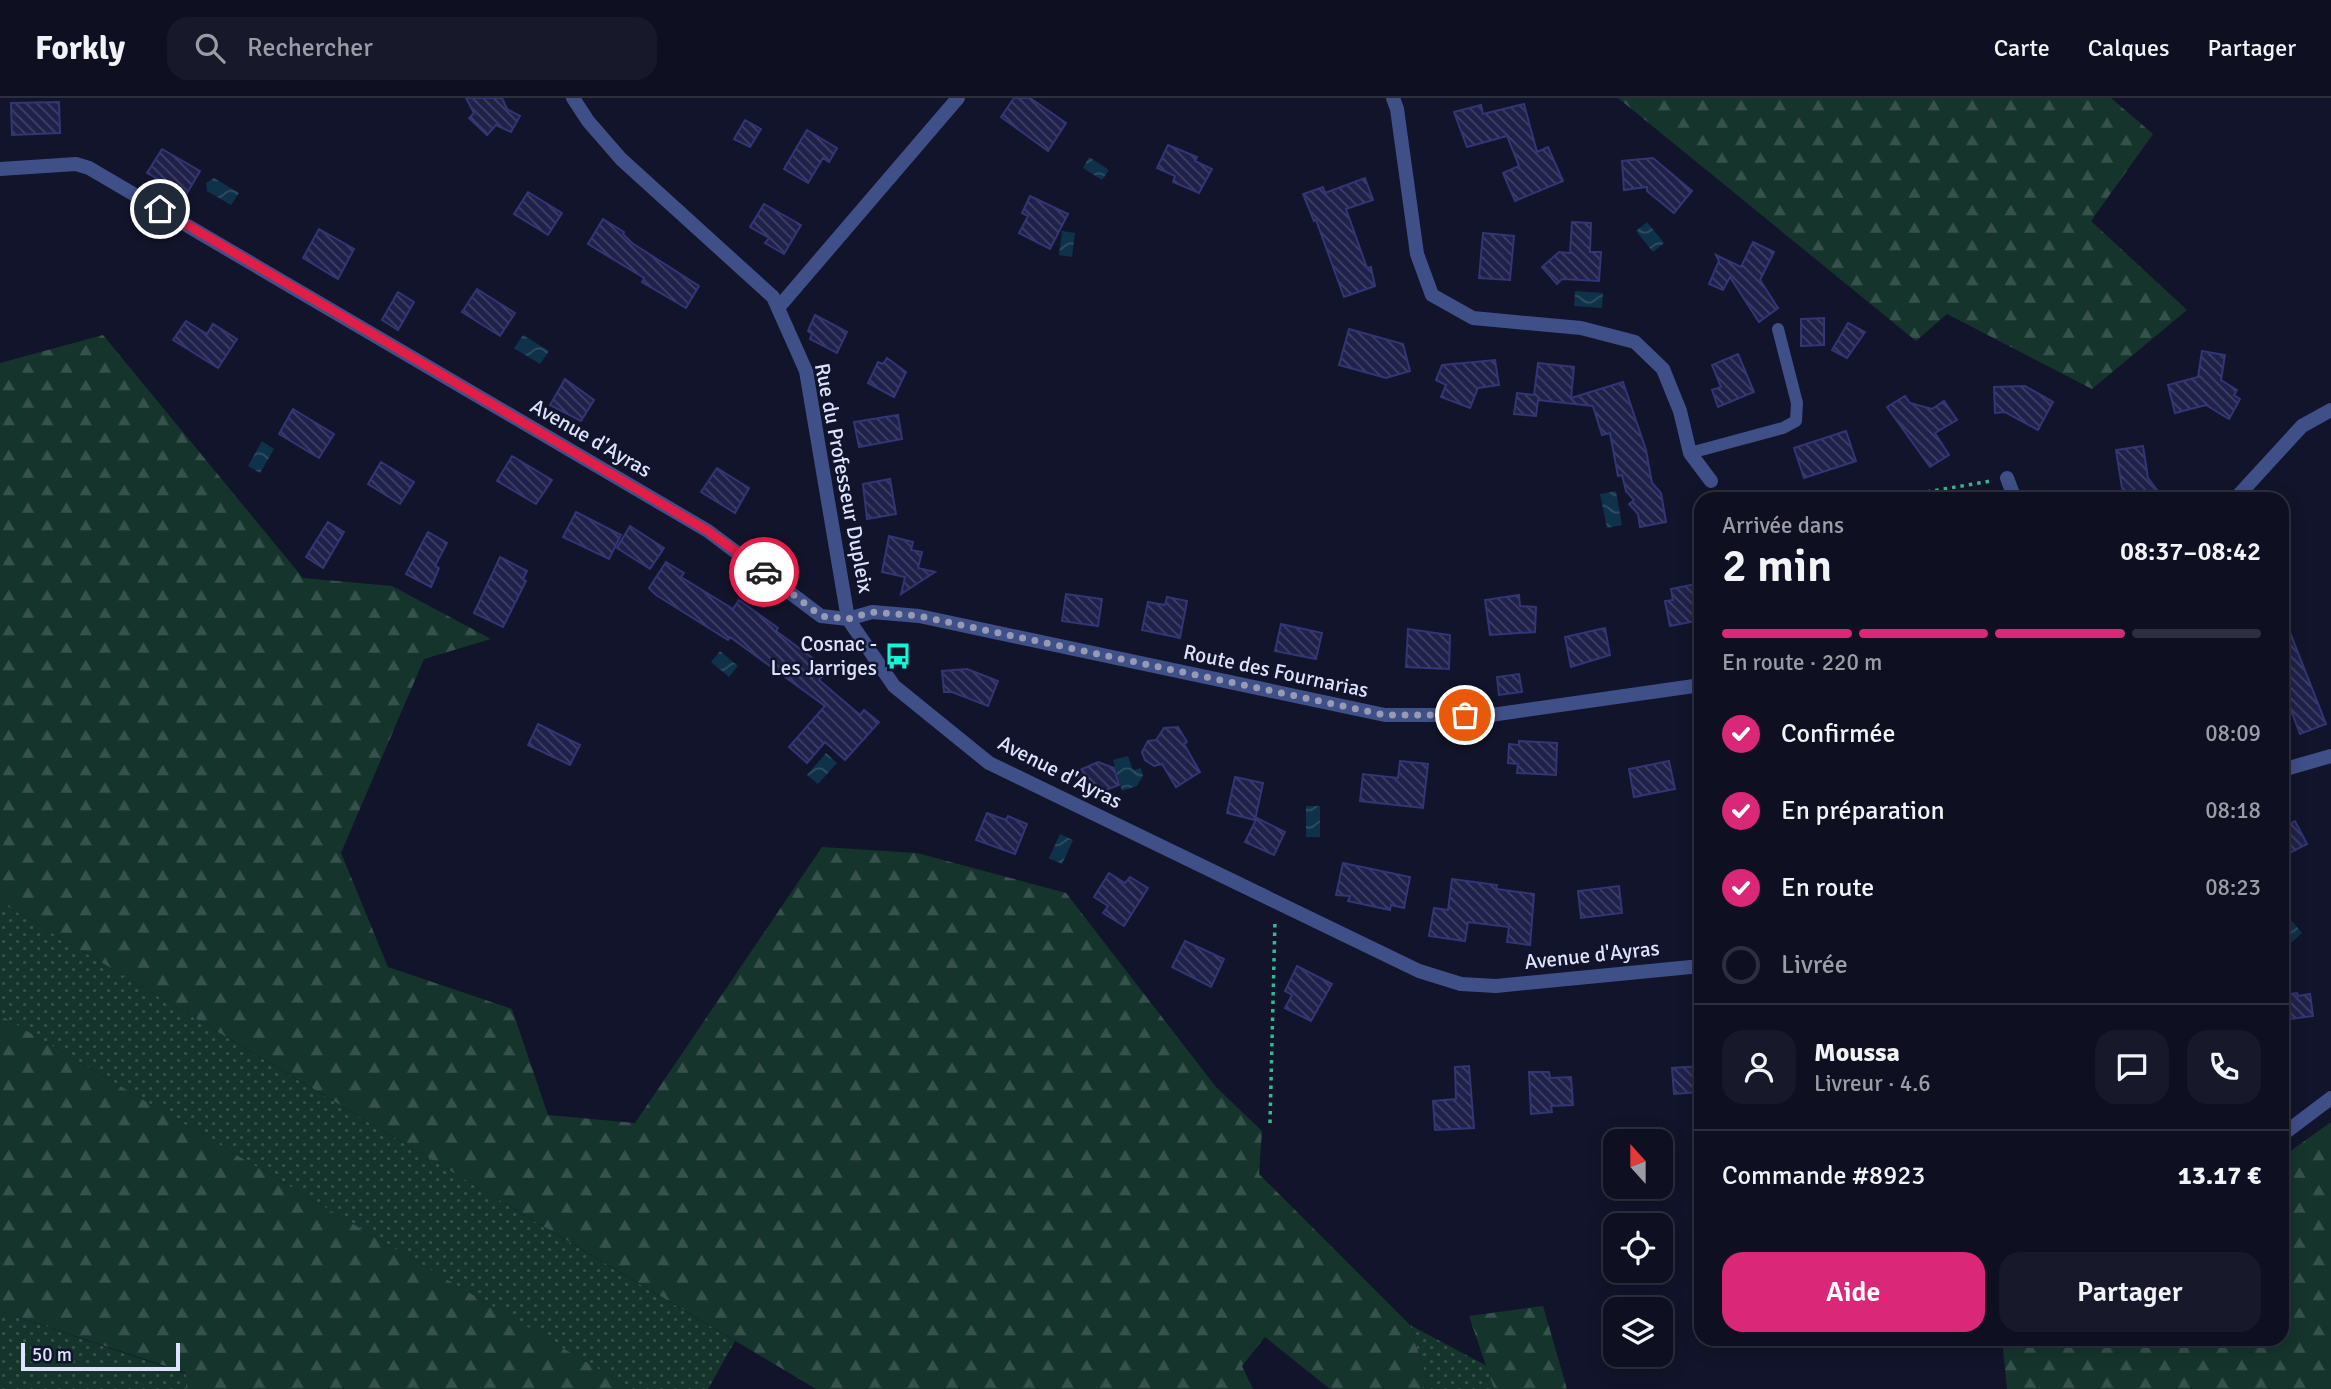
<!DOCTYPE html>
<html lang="fr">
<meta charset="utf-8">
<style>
:root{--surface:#0e0f20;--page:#171829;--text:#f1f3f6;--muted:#9b9ca5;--line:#2e2f3e;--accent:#db2777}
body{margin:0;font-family:Signika,sans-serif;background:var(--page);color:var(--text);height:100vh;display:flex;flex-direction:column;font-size:26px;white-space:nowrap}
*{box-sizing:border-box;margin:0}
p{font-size:23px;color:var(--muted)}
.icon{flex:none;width:38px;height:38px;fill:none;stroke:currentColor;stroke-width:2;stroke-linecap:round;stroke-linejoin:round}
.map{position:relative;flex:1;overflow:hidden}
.side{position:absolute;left:1694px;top:394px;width:595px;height:854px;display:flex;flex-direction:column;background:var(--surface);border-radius:21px;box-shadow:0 4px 18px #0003,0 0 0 2px var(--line)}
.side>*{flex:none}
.needle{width:46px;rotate:339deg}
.fabs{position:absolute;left:1603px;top:1031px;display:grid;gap:14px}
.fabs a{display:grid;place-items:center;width:70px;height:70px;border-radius:14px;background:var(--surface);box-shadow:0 4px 18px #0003,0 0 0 2px var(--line);font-size:35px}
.scale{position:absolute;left:21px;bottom:18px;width:159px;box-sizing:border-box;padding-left:7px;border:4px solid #dde2fe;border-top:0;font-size:19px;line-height:24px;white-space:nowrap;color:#dde2fe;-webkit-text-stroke:5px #12142b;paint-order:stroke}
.pin{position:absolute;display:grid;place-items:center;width:60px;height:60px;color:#fff;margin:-30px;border:4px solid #fff;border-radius:50%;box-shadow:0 2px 7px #0007}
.courier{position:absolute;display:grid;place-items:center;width:70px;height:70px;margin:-35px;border:5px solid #e11d48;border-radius:50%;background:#fff;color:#222;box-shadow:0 2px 9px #0007}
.headline em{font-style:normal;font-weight:600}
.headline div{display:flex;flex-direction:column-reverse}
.headline{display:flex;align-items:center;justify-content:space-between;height:119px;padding:0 28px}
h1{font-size:46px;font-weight:600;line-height:52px}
.bar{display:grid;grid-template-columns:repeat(4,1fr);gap:10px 7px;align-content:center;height:84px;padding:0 28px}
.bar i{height:9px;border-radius:5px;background:var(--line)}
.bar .current{background:var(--accent)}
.bar p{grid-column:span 4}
.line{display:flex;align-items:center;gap:18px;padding:0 28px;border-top:2px solid var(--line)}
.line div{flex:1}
.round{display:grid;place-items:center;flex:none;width:74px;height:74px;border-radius:21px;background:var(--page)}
ol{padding:0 28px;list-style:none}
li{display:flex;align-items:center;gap:21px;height:77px}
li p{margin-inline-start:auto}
li .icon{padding:7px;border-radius:50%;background:var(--accent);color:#fff;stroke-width:4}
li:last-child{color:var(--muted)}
li i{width:38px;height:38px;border:4px solid var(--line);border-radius:50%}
.button{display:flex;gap:14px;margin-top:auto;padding:14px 28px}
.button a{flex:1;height:80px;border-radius:21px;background:var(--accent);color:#fff;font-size:28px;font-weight:600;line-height:80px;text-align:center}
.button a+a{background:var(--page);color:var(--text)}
header{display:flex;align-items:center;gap:42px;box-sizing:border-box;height:98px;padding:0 35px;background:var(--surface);border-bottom:2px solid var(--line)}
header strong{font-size:33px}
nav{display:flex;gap:38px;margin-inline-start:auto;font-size:24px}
.search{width:490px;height:63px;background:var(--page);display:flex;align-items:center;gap:18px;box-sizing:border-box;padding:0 24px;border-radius:21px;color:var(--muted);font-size:26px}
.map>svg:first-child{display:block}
.grass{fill:url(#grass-dots)}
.forest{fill:url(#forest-firs)}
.water{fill:url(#water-waves)}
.building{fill:url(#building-back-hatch);stroke:#323576;stroke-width:2}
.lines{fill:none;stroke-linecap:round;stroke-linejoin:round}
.path{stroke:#36b990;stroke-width:3.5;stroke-dasharray:3.5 5;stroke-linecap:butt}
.service{stroke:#3f4f88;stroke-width:12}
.minor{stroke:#3f4f88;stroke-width:14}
.done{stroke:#969ab4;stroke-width:7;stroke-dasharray:0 12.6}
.route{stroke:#e11d48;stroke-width:9}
.labels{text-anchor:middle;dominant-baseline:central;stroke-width:5;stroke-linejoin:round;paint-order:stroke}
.street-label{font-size:21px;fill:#dde2fe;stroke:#12142b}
.poi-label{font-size:21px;fill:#dde2fe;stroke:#12142b;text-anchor:end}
</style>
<header>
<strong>Forkly</strong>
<div class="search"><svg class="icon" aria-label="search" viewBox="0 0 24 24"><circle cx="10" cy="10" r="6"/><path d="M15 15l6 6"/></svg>Rechercher</div>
<nav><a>Carte</a><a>Calques</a><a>Partager</a></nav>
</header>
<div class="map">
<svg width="2331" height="1291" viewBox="0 0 2331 1291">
<defs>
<pattern id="grass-dots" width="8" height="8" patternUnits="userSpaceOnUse" patternTransform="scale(1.75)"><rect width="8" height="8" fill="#15352c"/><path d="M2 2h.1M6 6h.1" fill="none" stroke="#37524c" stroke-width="1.8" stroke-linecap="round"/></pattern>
<pattern id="forest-firs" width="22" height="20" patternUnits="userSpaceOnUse" patternTransform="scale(1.75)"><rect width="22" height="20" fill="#15352c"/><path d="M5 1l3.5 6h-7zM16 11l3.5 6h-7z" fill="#37524c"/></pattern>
<pattern id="water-waves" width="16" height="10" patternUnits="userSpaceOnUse" patternTransform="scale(1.75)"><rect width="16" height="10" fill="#0d3249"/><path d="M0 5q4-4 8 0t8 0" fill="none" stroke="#304f64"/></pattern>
<pattern id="building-back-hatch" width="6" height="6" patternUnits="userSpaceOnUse" patternTransform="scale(1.75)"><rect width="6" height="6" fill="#1f214b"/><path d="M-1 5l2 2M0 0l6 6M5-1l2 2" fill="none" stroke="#3f4166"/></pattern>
</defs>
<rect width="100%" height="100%" fill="#12142b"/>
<path class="grass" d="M0 804 735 1243 708 1291H632L0 917Z
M0 1213 186 1276V1291H0Z
M1410 1227 1487 1268 1494 1291H1430Z"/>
<path class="forest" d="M1618 0H2111L2153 36 2091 123 2187 212 2092 291 1947 216 1916 243Z
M103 237 303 480 392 488 491 541 424 561 341 755 388 869 512 911 548 1017 635 1025 822 749 917 755 1066 795 1216 989 1262 1033 1259 1076 1410 1227 1430 1291H1330L1265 1239 1242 1268 1253 1291H816L0 804V265Z
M0 917 632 1291H186V1275L0 1213Z
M2331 1024V1291H2007L2002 1241H2282V1059Z
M1543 1208 1567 1291H1494L1469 1218Z"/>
<path class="water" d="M1089 59 1109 72 1102 82 1083 70Z
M214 80 239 95 231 107 207 93 206 85Z
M1647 124 1664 145 1653 154 1636 133Z
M1062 133 1075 135 1072 159 1059 157Z
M1575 193 1603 195 1602 210 1574 208Z
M523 237 549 253 540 266 514 250Z
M262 343 274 351 260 375 248 368Z
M1616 393 1622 427 1607 430 1600 396Z
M720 553 738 568 729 579 711 564Z
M826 655 837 665 818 686 807 677Z
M1128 658 1133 672 1141 670 1143 678 1137 688 1122 693 1113 662Z
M1306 708H1320V739H1306Z
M1060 736 1073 742 1062 766 1049 760Z
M2292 823 2302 835 2282 853V833Z"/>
<path class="building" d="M466 0H502L507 11 520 18 511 34 496 27 487 37 469 20 474 15Z
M1014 0H1030L1066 25 1048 53 1001 19Z
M59 4 60 35 12 37 11 5Z
M1524 6 1537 54 1548 49 1563 83 1515 103 1503 75 1519 68 1507 38 1467 49 1454 14 1481 7 1483 16Z
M745 22 761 31 750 49 734 41Z
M807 32 837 50 829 64 823 60 808 85 784 71Z
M1168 47 1197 59 1195 63 1212 71 1199 95 1173 84 1175 78 1157 70Z
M162 51 200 73 186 97 147 75Z
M1653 60 1692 93 1674 115 1647 93V89L1624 92 1622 63Z
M1365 80 1373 102 1346 111 1367 170 1371 169 1375 188 1344 199 1316 122 1314 123 1303 96 1323 89 1325 95Z
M528 94 562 115 548 137 514 116Z
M1030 98 1068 116 1050 151 1019 135 1028 118 1022 115Z
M764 106 801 127 784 156 765 145 769 140 750 129Z
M603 121 624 134 623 136 632 145 699 188 686 210 642 184 644 180 588 146Z
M1572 124 1591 125 1590 154H1601L1599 183 1562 181 1557 186 1542 169 1559 154 1570 155Z
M319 131 354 151 338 181 303 160Z
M1483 135 1514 138 1510 182 1479 180Z
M1753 144 1774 154 1760 182 1778 210 1759 224 1730 179 1723 192 1709 186 1719 163 1716 157 1741 169Z
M477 191 515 215 500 238 462 214Z
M398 194 414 204 398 232 382 222Z
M815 217 847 234 837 255 810 241 812 236 808 233Z
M1824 220V247L1801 248V221Z
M186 223 207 236 213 226 237 241 218 270 173 242Z
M1848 225 1865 234 1847 260 1832 252Z
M1349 231 1403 246 1410 273 1386 280 1339 267Z
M2202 253 2225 257 2221 282 2237 292 2234 297 2240 301 2229 321 2206 307 2175 315 2168 287 2198 279Z
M1738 256 1754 294 1718 309 1712 292 1721 289 1712 267Z
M887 260 906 274 894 299 868 285 878 264 883 266Z
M1495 262 1499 287 1478 290 1470 310 1441 299 1446 287 1436 282 1442 267Z
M1538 265 1574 269 1571 300 1623 284 1646 352 1652 385 1661 395 1666 424 1640 429 1638 416 1629 406 1634 402 1626 393 1622 377 1618 378 1610 335 1602 337 1593 308 1538 302 1536 318 1514 316 1517 295 1534 297Z
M565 281 594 302 581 323 550 307Z
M2025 288 2053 304 2038 332 2005 314 1995 315 1994 289Z
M1905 298 1910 305 1932 311 1944 303 1957 322 1935 335 1949 357 1930 369 1887 309Z
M293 311 334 336 319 360 279 336Z
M898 317 902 341 859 349 854 324Z
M1846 333 1856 363 1804 380 1794 350Z
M2143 348 2148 380 2164 401H2130L2122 390 2116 352Z
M512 358 552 382 536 406 497 383Z
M381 364 414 384 400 406 368 386Z
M717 370 749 390 735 415 701 394Z
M890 381 896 416 867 421 863 386Z
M576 414 621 437 609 461 563 439Z
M328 424 344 434 323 470 306 459Z
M630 428 664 450 650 471 617 450Z
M428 434 447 445 435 468 439 470 431 489 406 476Z
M889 438 913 444 911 452 922 454 918 470 935 474 901 496 905 479 882 474Z
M500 459 527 473 523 481 526 483 503 529 474 515Z
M666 464 684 475 681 479 733 511 739 502 778 530 776 533 814 561 811 566 824 576 819 582 860 617 864 612 879 624 845 662 825 644 807 665 789 649 825 608 730 539 728 542 656 497 649 490Z
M1696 486 1698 497 1701 496V522L1670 528 1665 503 1673 502 1671 491Z
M1066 496 1102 501 1098 528 1062 523Z
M1519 497 1520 508 1536 509 1535 534 1490 537 1485 502Z
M1167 499 1187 503 1180 540 1142 532 1148 504 1165 507Z
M2282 514 2326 626 2300 636 2282 588Z
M1281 526 1322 535 1316 561 1275 553Z
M1605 530 1610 557 1571 569 1565 539Z
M1408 531 1450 537 1449 571 1406 569Z
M967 571 998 583 988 608 952 594H944L942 573Z
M1519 576 1522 594 1499 597 1497 579Z
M538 626 580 647 570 667 528 647Z
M1178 629 1187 644 1184 646 1200 674 1176 689 1162 666 1154 668 1145 662 1142 654 1148 643 1156 642 1164 630Z
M1519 643 1557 645 1556 677 1517 675 1518 666 1508 665 1509 646 1519 647Z
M1400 663 1428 666 1423 710 1360 703 1363 676 1398 680Z
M1669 663 1675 691 1634 699 1629 671Z
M1098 664 1114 670 1119 687 1106 692 1071 676Z
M1235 679 1263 685 1255 722 1227 715Z
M987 715 1006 722 1008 718 1027 726 1015 756 976 742Z
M1257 720 1285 734 1274 757 1245 744Z
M2295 723 2307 746 2282 759V730Z
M1343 765 1410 779 1404 810 1391 807 1390 812 1348 803 1350 798 1336 797Z
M1109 775 1125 785 1130 779 1148 790 1124 828 1103 815 1108 808 1094 799Z
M1452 781 1497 787 1496 791 1534 796 1530 847 1507 844 1509 829 1468 824 1465 843 1429 838 1434 810 1448 812Z
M1619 788 1622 815 1581 820 1578 793Z
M1185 843 1224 861 1211 889 1172 869Z
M1297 868 1332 886 1311 923 1285 910 1292 897 1285 893Z
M2297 895 2298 898 2310 896 2313 918 2282 922V897Z
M1469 968 1474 1030 1435 1032 1433 1003 1456 1001 1455 969Z
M1701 968V994L1674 996 1672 970Z
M1529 974H1549L1550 980 1571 979 1573 1007 1551 1008 1552 1014 1531 1016Z"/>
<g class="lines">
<path class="path" d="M1885 401 1991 383
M1270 1025 1275 822"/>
<path class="service" d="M1690 355 1783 330 1796 323 1797 305 1778 231"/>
<path class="minor" d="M573 0 588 23 621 61 773 199 806 273 848 521 894 588 989 665 1419 873 1461 886 1496 888 1701 868
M1393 0 1397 11 1417 156 1432 197 1473 220 1581 230 1635 244 1663 271 1680 313 1690 355 1711 383
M0 71 76 66 89 70 708 433 821 518 848 521 872 514 919 518 1385 617H1491L1701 587
M778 210 958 0
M2007 380 2015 401
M2235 401 2302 328 2331 312
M2282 672 2331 658
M2282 1037 2331 1000"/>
</g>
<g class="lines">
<path class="done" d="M764 474 821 518 848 521 872 514 919 518 1385 617H1465"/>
<path class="route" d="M160 111 708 433 764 474"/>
</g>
<defs>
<g id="bus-bare" transform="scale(2.1)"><path d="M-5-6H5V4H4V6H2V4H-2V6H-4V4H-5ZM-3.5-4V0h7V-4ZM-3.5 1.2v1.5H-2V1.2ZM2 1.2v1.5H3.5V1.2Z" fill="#11f6d4" stroke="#12142b" stroke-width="2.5" paint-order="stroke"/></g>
</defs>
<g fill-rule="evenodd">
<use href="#bus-bare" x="898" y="558"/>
</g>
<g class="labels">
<g class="street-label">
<text transform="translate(591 340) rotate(30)">Avenue d'Ayras</text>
<text transform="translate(844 380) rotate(79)">Rue du Professeur Dupleix</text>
<text transform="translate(1276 573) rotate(12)">Route des Fournarias</text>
<text transform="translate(1060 674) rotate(27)">Avenue d'Ayras</text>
<text transform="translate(1592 857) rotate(-6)">Avenue d'Ayras</text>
</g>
<g class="poi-label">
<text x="877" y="546">Cosnac -<tspan x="877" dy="24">Les Jarriges</tspan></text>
</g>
</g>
</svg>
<div class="fabs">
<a><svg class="needle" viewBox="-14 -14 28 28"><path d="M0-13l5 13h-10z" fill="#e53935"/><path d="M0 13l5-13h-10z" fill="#9b9ca5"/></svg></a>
<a><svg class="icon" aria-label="locate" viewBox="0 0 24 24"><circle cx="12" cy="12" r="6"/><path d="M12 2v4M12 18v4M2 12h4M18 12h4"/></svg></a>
<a><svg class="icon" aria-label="layers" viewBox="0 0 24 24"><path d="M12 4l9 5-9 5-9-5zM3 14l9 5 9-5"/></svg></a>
</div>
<div class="scale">50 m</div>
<div class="pin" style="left:1465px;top:617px;background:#ea580c"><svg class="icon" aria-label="bag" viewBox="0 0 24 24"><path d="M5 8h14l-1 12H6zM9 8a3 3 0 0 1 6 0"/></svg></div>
<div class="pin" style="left:160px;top:111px;background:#1f2937"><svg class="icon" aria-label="home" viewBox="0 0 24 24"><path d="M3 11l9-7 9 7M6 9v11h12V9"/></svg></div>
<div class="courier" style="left:764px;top:474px"><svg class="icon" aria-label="car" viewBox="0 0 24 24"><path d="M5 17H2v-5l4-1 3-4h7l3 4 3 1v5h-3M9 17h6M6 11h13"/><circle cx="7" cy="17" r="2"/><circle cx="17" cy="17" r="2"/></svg></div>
<section class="side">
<div class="headline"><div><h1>2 min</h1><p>Arrivée dans</p></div><em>08:37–08:42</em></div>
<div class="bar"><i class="current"></i><i class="current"></i><i class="current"></i><i></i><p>En route · 220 m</p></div>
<ol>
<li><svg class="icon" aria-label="check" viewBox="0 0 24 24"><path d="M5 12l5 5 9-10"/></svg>Confirmée<p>08:09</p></li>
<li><svg class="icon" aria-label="check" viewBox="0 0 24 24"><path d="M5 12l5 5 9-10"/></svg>En préparation<p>08:18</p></li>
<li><svg class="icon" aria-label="check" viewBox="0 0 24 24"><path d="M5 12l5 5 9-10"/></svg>En route<p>08:23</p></li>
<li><i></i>Livrée</li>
</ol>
<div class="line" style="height:126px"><a class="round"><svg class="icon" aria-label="person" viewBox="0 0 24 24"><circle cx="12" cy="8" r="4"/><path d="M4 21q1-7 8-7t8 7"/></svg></a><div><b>Moussa</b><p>Livreur · 4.6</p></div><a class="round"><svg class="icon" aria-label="chat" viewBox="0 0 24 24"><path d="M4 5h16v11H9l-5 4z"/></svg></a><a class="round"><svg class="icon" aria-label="phone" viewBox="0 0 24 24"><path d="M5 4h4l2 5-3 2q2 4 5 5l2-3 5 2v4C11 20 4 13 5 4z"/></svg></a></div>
<div class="line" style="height:91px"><div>Commande #8923</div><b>13.17 €</b></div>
<div class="button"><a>Aide</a><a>Partager</a></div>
</section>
</div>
